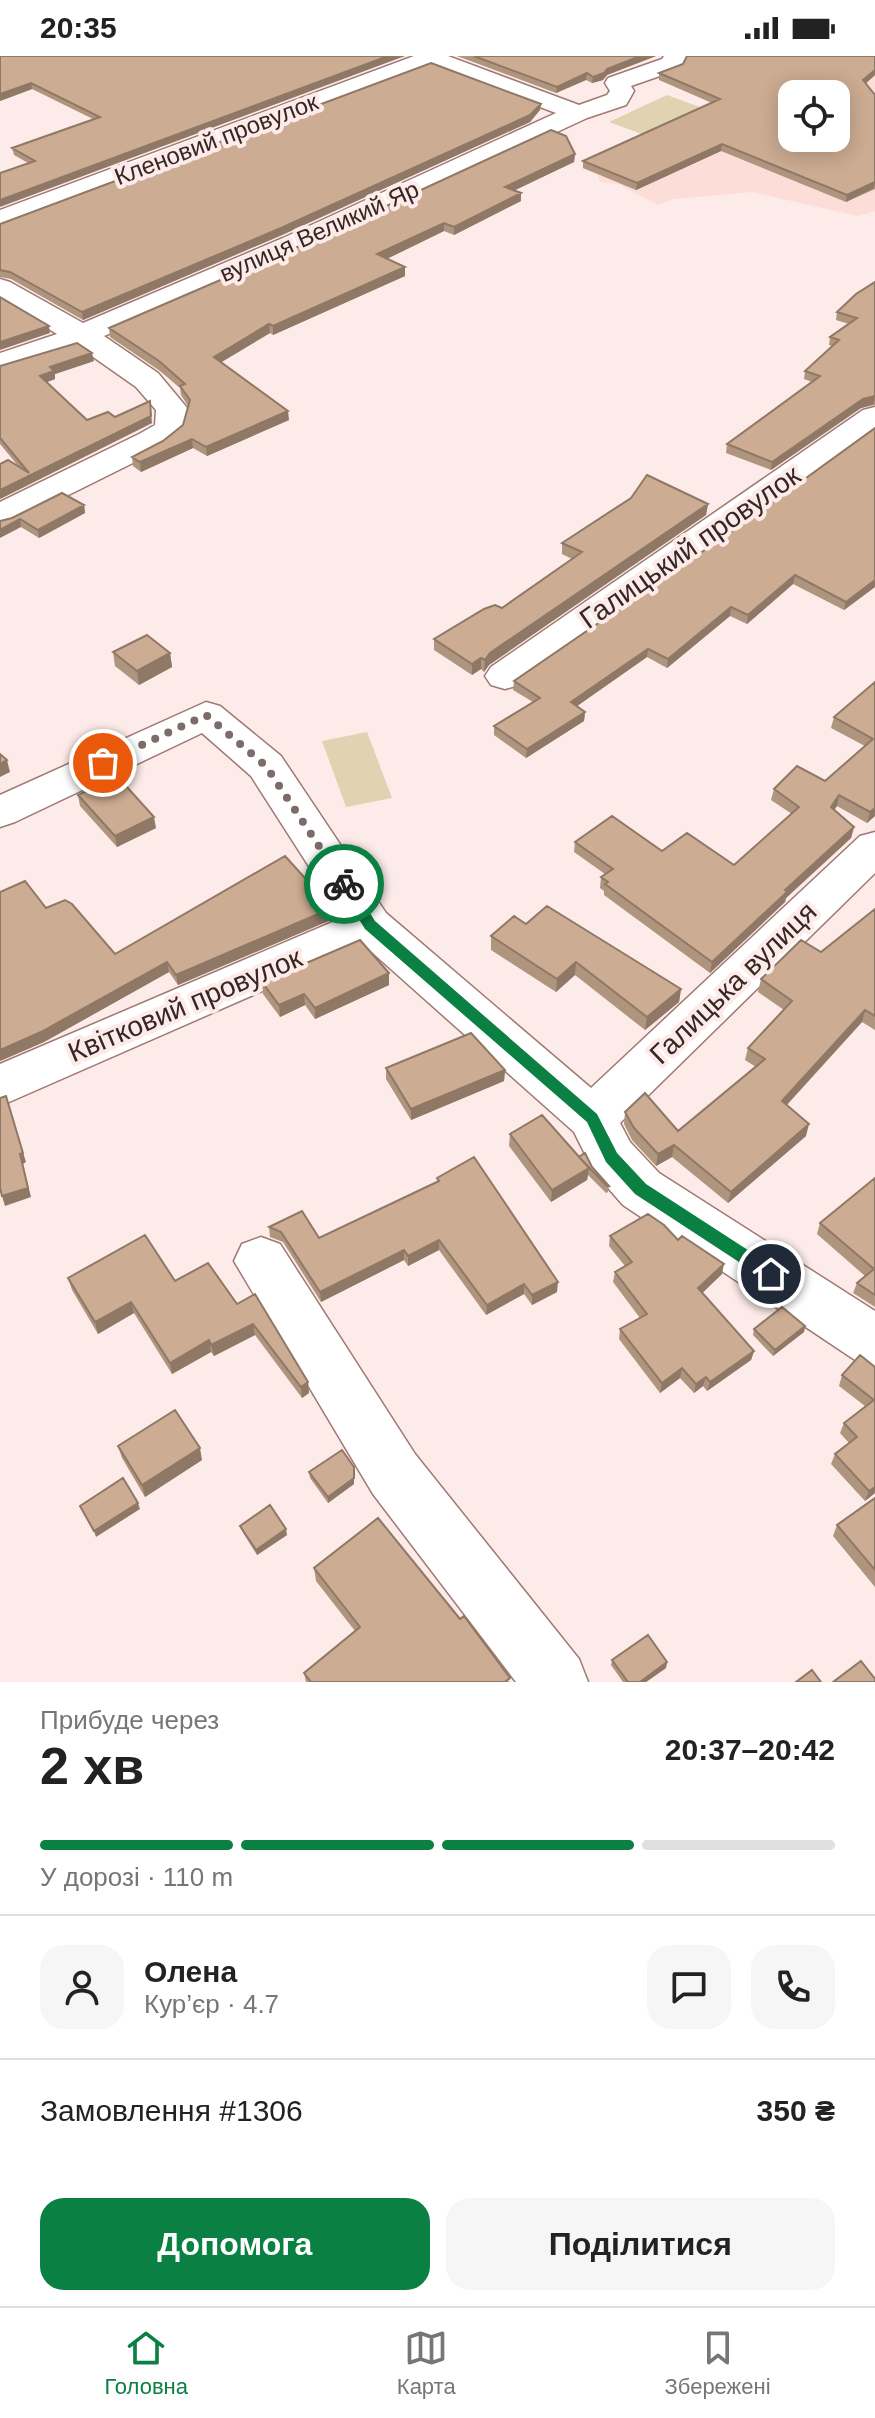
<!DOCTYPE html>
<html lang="uk">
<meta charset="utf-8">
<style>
:root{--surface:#fff;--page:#f6f6f6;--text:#222;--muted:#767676;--line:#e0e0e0;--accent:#0b8043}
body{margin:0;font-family:Arial,sans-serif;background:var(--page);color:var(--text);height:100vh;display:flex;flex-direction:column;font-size:30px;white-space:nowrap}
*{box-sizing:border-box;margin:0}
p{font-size:26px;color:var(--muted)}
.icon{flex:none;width:44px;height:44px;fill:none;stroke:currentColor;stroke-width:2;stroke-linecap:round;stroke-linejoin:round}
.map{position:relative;height:1626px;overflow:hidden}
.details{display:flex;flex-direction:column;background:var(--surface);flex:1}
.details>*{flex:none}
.tools{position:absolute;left:778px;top:24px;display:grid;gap:16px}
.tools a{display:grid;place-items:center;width:72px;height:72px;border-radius:16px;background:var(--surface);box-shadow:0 4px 20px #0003;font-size:40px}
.pin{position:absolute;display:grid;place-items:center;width:68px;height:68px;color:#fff;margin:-34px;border:4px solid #fff;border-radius:50%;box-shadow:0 2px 8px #0007}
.courier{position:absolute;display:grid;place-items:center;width:80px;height:80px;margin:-40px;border:6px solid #0b8043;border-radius:50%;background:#fff;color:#222;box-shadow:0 2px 10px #0007}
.headline em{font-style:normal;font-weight:700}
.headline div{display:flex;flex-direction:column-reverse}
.headline{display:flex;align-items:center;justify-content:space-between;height:136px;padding:0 40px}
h1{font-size:52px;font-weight:700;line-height:60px}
.bar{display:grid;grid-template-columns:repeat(4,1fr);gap:12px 8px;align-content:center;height:96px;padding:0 40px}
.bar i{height:10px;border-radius:6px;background:var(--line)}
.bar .current{background:var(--accent)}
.bar p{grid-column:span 4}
.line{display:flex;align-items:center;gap:20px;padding:0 40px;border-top:2px solid var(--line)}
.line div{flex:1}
.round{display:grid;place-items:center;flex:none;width:84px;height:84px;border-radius:24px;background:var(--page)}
.primary-button{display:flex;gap:16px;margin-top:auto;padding:16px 40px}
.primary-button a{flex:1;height:92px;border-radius:24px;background:var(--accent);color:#fff;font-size:32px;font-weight:700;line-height:92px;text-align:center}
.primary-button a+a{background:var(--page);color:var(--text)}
.status{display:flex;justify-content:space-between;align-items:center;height:56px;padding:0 40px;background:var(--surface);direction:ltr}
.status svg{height:22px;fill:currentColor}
.dock{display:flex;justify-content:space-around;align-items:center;height:112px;border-top:2px solid var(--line);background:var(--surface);font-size:22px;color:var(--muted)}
.dock a{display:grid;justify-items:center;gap:4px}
.dock .current{color:var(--accent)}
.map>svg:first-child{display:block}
.built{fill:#fcddd7;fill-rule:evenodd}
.green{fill:#dfd3b1}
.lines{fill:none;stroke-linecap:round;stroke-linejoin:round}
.minor-casing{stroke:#9f7972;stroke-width:3}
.minor{fill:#fff;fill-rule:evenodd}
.wall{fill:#af947e}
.shaded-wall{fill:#8f7866}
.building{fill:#ccac92;stroke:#8f7866;stroke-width:2;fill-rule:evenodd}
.route{fill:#0b8043}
.done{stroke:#7c6c69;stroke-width:8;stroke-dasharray:0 14.4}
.labels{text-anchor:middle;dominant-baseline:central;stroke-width:8;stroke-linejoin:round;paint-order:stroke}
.far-street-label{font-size:24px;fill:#372724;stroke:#fcebe8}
.street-label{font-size:28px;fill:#372724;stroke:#fcebe8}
</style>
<div class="status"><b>20:35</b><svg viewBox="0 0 49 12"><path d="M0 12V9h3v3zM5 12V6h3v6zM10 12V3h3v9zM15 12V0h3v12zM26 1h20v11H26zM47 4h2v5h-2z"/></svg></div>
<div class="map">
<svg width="875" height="1626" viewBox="0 0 875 1626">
<rect width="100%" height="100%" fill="#fcebe8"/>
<path class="built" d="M875 0V155L858 160 752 136 674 143 658 149 618 128 600 126 598 119 582 112 799 10ZM792 38H836V82H792Z"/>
<path class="green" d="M667 39 705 53 647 80 609 66Z
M367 676 392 742 346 751 322 685Z"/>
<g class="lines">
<g class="minor-casing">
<path id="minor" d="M414 0H448L579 49 607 39 610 35 605 27 608 22 662 3 664 0H688L680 13 631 30 634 35 626 49 587 62 303 194 104 280 158 317 188 353C187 376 182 380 163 392L12 467 0 471V446L139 378 155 369 156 354 136 331 79 291 0 316V297L57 278 0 244V223L10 226 83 267 283 182 556 57 431 10 0 172V154Z
M875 351V376L519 629 505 633 491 629 485 620 491 611 863 354Z
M206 646 220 650 281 700 386 857 591 1032 860 780 875 776V817L620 1067 630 1086 659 1117 875 1255V1311L855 1304 623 1149 594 1116 574 1076 365 890 0 1050V1008L342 862 251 720 202 677 15 766 0 771V739Z
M261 1181 280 1188 415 1398 579 1603 588 1626H516L373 1438 234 1205 242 1188Z"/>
</g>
<use href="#minor" class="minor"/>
</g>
<path class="wall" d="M0 0H405L28 107 14 99 12 92 93 63 32 33 0 45Z
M457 0H656L607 19 603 24 592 27 586 24 556 37Z
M875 0V19L866 27 875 39V133L846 146 721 95 636 134 583 112V105L712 47 659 24V17L683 8Z
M540 54 530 66 282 179 83 264 11 223 0 221V168Z
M575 98 574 106 515 134 521 145 454 179 444 175 387 203 405 220 273 279 270 277 221 306 289 364 207 400 193 392 141 416 133 410 132 401 163 385 183 369 188 350 181 339 180 332 160 315 110 281 109 272Z
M875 226V349L861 352 771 414 726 397 727 388 812 326 804 323 805 315 832 290 829 289 830 281 849 268 836 264 837 256Z
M94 305 55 318V323L47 326 87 364 115 361 152 367 0 443 19 411 0 388V310Z
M708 448 706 459 489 609 484 616 481 613 472 619 434 594V583L502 552 572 503 562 498V487Z
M84 449 85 457 39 482 21 471 0 465Z
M744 467 875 531 844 554 793 528 747 568 730 560 667 612 647 601 577 650 585 656 584 665 526 702 494 679V670L533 646 513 634 514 625Z
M113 596 170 597 172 611 139 629 115 610Z
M875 626V760L867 767 837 750 834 754 854 771 851 782 786 842 785 846 710 917 604 839V835L600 832 601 821 605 818 574 796 575 786 662 795 734 809 792 758 771 744 774 733 825 725 865 690 831 672 834 661Z
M78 739 156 772 117 791 80 750Z
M0 836 46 852 115 898 333 863 178 929 169 916 44 986 0 1005Z
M875 853V974L862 966 787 1049 806 1080 728 1147 672 1101 656 1110 632 1084 624 1068 625 1056 678 1075 756 1011 745 1004 748 992 784 954 758 936 761 923 821 896Z
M526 868 681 933 679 946 645 974 575 919 556 936 491 894V880Z
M389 917V929L315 963 305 949 280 961 263 938 262 926Z
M386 1012 505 1014 504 1025 411 1064 386 1023Z
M510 1078 579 1101 592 1111 609 1130 608 1136 606 1137 588 1119 587 1124 551 1146 509 1090Z
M437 1122 557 1236 532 1249 524 1238 486 1259 439 1194 408 1210 404 1204 321 1246 283 1186 270 1181 269 1171 319 1182 437 1126Z
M875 1122V1251L853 1237 857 1227 865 1220 817 1178 820 1167Z
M610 1180 678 1184 722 1218 702 1237 754 1295 751 1304 707 1335 703 1330 694 1337 680 1322 660 1337 619 1283 620 1273 640 1262 613 1226 615 1216 625 1210 609 1190Z
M68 1222 175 1225 237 1248 308 1326 309 1337 302 1342 255 1279 214 1300 211 1296 172 1318 134 1257 98 1278 72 1234Z
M805 1270 804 1276 773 1300 753 1279 754 1273Z
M875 1311V1437L865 1445 831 1408 835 1398 849 1387 840 1377 844 1367 865 1350 839 1330 842 1319Z
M118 1390 202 1404 145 1441 122 1402Z
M309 1416 354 1428 328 1447 310 1422Z
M875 1442V1531L833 1480 837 1469Z
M240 1470 287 1479 257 1499 242 1475Z
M314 1512 510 1626H306L304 1617 355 1575 316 1525Z
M612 1604 667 1606 666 1612 646 1626H623L611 1609Z"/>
<path class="shaded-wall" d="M388 0H405L0 151V144Z
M640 0H656L607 19 603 24 592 27 593 21 607 13Z
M875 14V19L862 31 863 24Z
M587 17 586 24 556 37 557 31Z
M31 27 32 33 0 45V38Z
M541 48 540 54 530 66 282 179 83 264 82 256Z
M722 88 721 95 636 134 637 127Z
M575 98 574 106 505 139V131Z
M875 126 874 132 846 146 847 139Z
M521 137V145L454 179V171Z
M444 167V175L378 207 377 198Z
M405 211V220L273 279V270Z
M269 268 270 277 215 310 214 301Z
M49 270 50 277 0 294V286Z
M92 297 94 305 55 318V323L42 328 40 320 50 311Z
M875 340 874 348 861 352 771 414 772 406 863 343Z
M150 345 152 367 0 443V434Z
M288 355 289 364 207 400 206 391Z
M192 383 193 392 141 416 140 406Z
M708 448 706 459 489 609 484 616 485 604 490 597Z
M84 449 85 457 39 482 38 474Z
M20 463 21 471 0 482V474Z
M795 519 793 528 747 568 748 559Z
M875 524V531L844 554 846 546Z
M731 551 730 560 667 612 668 603Z
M648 593 647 601 570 655 571 646Z
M170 597 172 611 139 629 137 615Z
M481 602V613L472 619V608Z
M585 656 584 665 526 702 527 693Z
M7 704 10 716 0 721V708Z
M839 739 837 750 829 762 831 751Z
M875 752V760L867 767 870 756Z
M154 761 156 772 117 791 115 780Z
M854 771 851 782 786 842 785 846 710 917 712 906 785 834Z
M332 852 333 863 178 929 176 919Z
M167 906 169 916 44 986 0 1005V994Z
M576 906 575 919 556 936 557 923Z
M389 917V929L315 963V952Z
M681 933 679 946 645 974 647 961Z
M304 938 305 949 280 961 279 949Z
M865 954 862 966 779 1057 782 1045Z
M505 1014 504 1025 411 1064V1053Z
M6 1040 26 1106 23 1108 31 1141 5 1150 2 1140 20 1098Z
M809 1068 806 1080 728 1147 731 1136Z
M674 1089 672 1101 656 1110 658 1098Z
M589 1112 587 1124 551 1146 552 1134Z
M439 1184V1194L408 1210V1200Z
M404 1194V1204L321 1246 320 1236Z
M724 1208 722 1218 696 1243 698 1232Z
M558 1226 557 1236 532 1249V1239Z
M524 1228V1238L486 1259 487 1249Z
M131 1246 134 1257 98 1278 95 1266Z
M253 1268 255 1279 214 1300 211 1289Z
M805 1270 804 1276 773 1300 775 1294Z
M209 1284 211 1296 172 1318 170 1307Z
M754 1295 751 1304 707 1335 710 1326Z
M682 1312 680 1322 660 1337 662 1327Z
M706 1321 703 1330 694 1337 696 1328Z
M308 1326 309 1337 302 1342 301 1331Z
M200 1392 202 1404 145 1441 142 1429Z
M354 1411V1428L328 1447V1441Z
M875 1431V1437L865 1445 869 1435Z
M138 1447 140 1453 96 1481 94 1475Z
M286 1473 287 1479 257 1499 256 1494Z
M667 1606 666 1612 646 1626H640Z"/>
<path class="building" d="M0 0H388L0 144V117L35 105 12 92 100 61 31 27 0 38Z
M474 0H640L607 13 604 17 593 21 587 17 557 31Z
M687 0H875V14L863 24 875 39V126L847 139 722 88 637 127 583 105 720 43 659 17 683 8ZM792 38H836V82H792Z
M431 7 541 48 530 59 281 172 82 256 10 216 0 214V168Z
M551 74 566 80 575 98 505 131 521 137 454 171 444 167 377 198 405 211 273 270 269 268 214 301 288 355 206 391 192 383 140 406 132 401 163 385 183 369 190 344 180 330 185 328 159 305 109 272 304 188Z
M875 226V340L863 343 772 406 727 388 820 320 805 315 839 284 830 281 857 262 837 256 856 238Z
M0 241 49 270 0 286Z
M77 287 92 297 50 311 54 315 40 320 87 364 108 356 115 361 150 345 151 360 0 434V408L8 404 29 417 0 382V310Z
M875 372V524L846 546 795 519 748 559 731 551 668 603 648 593 571 646 585 656 527 693 494 670 540 642 514 625 744 467Z
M647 419 708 448 490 597 485 604 481 602 472 608 434 583 484 553 495 549 502 552 582 496 562 487 631 442Z
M62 437 84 449 38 474 20 463 0 474V465L12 462Z
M147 579 170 597 137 615 113 596Z
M875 626V752L870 756 839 739 831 751 854 771 785 834 787 836 712 906 605 828 608 826 601 821 613 813 575 786 612 760 662 795 687 777 734 809 799 751 774 733 797 710 825 725 873 683 834 661Z
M0 698 7 704 0 708Z
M117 720 154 761 115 780 78 739Z
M285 800 332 852 176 919 167 906 41 976 0 994V836L25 825 46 852 65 844 72 848 115 898Z
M547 850 681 933 647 961 576 906 557 923 491 880 514 860 526 868Z
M875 853V960L865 954 782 1045 809 1068 731 1136 674 1089 658 1098 634 1072 625 1056 645 1037 678 1075 765 1003 748 992 792 945 761 923 801 884 821 896Z
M360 884 389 917 315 952 304 938 279 949 262 926Z
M471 977 505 1014 411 1053 386 1012Z
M6 1040 23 1097 20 1098 28 1132 2 1140 0 1132V1042Z
M542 1059 589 1112 552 1134 510 1078Z
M585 1097 592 1111 609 1130H607L579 1101Z
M474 1101 558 1226 532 1239 524 1228 487 1249 439 1184 408 1200 404 1194 320 1236 281 1176 269 1171 302 1155 319 1182 439 1125 437 1122Z
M875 1122V1239L857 1227 874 1213 820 1167Z
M648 1158 664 1169 678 1184 682 1180 724 1208 698 1232 754 1295 710 1326 706 1321 696 1328 682 1312 662 1327 620 1273 647 1258 615 1216 632 1206 610 1180Z
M145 1179 175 1225 208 1207 237 1248 255 1238 308 1326 301 1331 253 1268 211 1289 209 1284 170 1307 131 1246 95 1266 68 1222Z
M782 1251 805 1270 775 1294 754 1273Z
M860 1299 875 1311V1431L869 1435 835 1398 857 1381 844 1367 874 1344 842 1319Z
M175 1354 200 1392 142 1429 118 1390Z
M342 1394 354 1411V1422L328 1441 309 1416Z
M123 1422 138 1447 94 1475 80 1450Z
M875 1442V1514L837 1469Z
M270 1449 286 1473 256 1494 240 1470Z
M378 1462 460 1563 464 1560 510 1622 505 1626H311L304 1617 360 1571 314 1512Z
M648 1579 667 1606 640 1626H628L612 1604Z
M861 1605 875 1623V1626H833Z
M812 1614 821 1626H796Z"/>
<path class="route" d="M344 823 349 824 375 865 597 1058 617 1097 646 1128 777 1213V1223H765L635 1138 606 1106 587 1066 365 873 337 828Z"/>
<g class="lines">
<path class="done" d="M103 707 206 659 266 710 344 828"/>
</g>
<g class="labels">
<g class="far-street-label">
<text transform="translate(216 83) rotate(-21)">Кленовий провулок</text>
<text transform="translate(319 175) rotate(-24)">вулиця Великий Яр</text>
</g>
<g class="street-label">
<text transform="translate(690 491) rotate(-35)">Галицький провулок</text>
<text transform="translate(733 927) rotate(-44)">Галицька вулиця</text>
<text transform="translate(185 949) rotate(-23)">Квітковий провулок</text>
</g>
</g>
</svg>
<div class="tools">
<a><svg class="icon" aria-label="locate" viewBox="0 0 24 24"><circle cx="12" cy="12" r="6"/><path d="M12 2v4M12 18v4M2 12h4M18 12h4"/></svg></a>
</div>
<div class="pin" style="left:103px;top:707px;background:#ea580c"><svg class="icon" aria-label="bag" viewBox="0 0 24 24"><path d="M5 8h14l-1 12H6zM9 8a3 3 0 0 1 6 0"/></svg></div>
<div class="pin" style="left:771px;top:1218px;background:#1f2937"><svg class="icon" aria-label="home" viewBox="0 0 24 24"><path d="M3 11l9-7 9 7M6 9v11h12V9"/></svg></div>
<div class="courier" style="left:344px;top:828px"><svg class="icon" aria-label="bike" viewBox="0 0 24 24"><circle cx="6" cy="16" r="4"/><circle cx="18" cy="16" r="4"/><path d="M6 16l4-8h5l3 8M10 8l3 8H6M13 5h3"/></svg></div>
</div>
<section class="details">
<div class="headline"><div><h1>2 хв</h1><p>Прибуде через</p></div><em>20:37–20:42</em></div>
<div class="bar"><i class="current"></i><i class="current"></i><i class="current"></i><i></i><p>У дорозі · 110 m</p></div>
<div class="line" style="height:144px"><a class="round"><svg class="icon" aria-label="person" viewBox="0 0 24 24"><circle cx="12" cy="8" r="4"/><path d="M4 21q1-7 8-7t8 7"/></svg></a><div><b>Олена</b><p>Кур’єр · 4.7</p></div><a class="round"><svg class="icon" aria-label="chat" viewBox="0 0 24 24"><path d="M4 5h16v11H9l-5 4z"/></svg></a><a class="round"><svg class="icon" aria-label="phone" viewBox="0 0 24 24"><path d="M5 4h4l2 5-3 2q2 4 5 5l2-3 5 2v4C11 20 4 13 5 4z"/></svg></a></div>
<div class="line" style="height:104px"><div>Замовлення #1306</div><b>350 ₴</b></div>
<div class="primary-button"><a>Допомога</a><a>Поділитися</a></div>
</section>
<nav class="dock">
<a class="current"><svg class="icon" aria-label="home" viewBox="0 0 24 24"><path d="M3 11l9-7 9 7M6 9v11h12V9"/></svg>Головна</a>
<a><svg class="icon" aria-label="map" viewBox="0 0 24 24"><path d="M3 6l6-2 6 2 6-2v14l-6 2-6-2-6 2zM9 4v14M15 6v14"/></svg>Карта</a>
<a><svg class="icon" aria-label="saved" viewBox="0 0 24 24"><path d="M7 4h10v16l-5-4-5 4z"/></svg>Збережені</a>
</nav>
